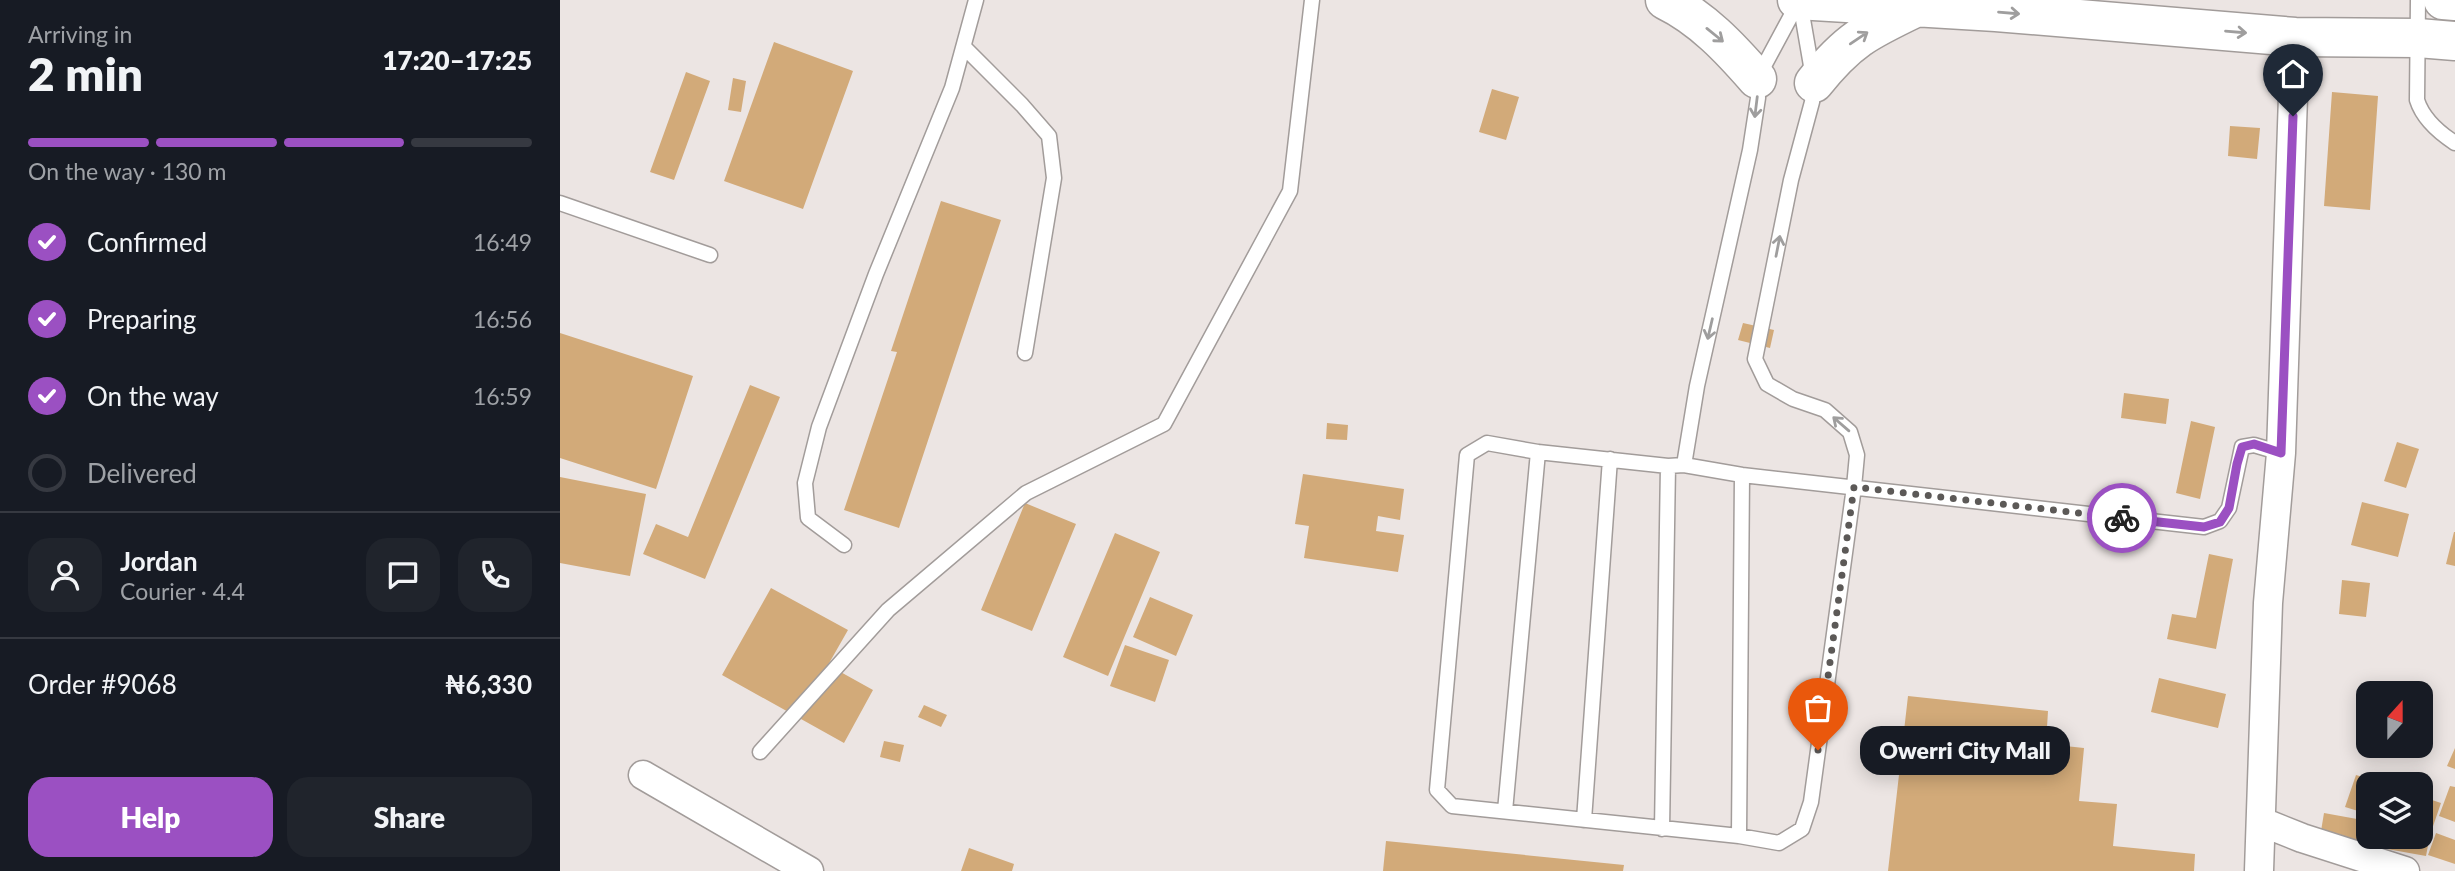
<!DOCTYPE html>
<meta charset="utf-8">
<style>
:root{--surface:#171b24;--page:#20242c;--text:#f1f3f6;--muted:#9ea1a6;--line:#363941;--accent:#9b50c2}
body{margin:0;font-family:Lato,sans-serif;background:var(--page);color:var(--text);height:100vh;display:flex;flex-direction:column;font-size:26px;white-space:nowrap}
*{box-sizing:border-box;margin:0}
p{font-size:23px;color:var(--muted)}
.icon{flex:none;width:38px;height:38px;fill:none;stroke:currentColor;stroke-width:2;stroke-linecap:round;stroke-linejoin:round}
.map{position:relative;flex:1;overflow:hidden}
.sheet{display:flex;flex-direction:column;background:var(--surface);width:560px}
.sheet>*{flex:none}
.needle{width:46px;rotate:21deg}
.fabs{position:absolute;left:1796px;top:681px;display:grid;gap:14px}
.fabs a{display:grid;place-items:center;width:77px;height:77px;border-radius:14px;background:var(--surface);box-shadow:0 4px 18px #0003;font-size:35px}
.pin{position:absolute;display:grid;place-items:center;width:60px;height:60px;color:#fff;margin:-72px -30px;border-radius:50% 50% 50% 0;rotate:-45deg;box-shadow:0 0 7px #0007}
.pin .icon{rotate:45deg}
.courier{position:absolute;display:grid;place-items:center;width:70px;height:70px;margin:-35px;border:5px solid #9b50c2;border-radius:50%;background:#fff;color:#222;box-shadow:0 2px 9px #0007}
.bubble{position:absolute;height:49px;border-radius:21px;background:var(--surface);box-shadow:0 4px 18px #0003;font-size:23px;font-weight:800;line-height:49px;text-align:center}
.summary em{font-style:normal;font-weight:800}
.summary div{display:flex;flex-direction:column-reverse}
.summary{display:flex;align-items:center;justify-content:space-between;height:119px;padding:0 28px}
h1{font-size:46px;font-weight:800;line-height:52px}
.bar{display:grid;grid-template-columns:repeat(4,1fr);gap:10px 7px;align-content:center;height:84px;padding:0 28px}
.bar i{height:9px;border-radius:5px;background:var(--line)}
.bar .current{background:var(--accent)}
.bar p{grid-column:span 4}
.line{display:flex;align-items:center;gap:18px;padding:0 28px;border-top:2px solid var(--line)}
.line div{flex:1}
.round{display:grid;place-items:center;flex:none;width:74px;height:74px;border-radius:21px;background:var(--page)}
ol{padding:0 28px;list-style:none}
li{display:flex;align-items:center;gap:21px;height:77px}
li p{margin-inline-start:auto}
li .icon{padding:7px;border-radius:50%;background:var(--accent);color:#fff;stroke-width:4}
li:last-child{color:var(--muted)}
li i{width:38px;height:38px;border:4px solid var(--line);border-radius:50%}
.cta{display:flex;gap:14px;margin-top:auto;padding:14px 28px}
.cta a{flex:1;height:80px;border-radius:21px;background:var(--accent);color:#fff;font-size:28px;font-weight:800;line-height:80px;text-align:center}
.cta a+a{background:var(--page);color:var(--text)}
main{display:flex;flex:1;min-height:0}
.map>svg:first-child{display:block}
.building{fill:#d2aa79}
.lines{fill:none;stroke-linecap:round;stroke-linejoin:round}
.lane-casing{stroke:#a29c9a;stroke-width:17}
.street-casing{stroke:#a29c9a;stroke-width:31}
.primary-casing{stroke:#a29c9a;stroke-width:41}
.lane{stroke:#fff;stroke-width:14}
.street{stroke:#fff;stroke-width:28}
.primary{stroke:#fff;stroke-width:38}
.oneway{stroke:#9f9e9e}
.done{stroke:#5c5957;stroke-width:7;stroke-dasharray:0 12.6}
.route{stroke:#9b50c2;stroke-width:9}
</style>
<main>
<section class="sheet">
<div class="summary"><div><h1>2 min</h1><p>Arriving in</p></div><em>17:20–17:25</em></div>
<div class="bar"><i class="current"></i><i class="current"></i><i class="current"></i><i></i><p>On the way · 130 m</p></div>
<ol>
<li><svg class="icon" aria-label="check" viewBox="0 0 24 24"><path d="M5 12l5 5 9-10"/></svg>Confirmed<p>16:49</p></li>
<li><svg class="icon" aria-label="check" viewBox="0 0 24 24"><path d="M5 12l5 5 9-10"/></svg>Preparing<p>16:56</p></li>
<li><svg class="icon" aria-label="check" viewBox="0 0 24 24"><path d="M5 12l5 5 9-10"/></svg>On the way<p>16:59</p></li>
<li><i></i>Delivered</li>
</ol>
<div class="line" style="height:126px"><a class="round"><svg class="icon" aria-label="person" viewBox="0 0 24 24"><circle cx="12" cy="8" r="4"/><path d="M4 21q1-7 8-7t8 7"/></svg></a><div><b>Jordan</b><p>Courier · 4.4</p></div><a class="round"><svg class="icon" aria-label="chat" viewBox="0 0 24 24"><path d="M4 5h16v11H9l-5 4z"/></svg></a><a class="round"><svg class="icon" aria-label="phone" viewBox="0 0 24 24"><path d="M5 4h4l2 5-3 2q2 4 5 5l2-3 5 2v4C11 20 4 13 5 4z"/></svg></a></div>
<div class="line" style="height:91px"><div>Order #9068</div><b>₦6,330</b></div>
<div class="cta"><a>Help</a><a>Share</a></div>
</section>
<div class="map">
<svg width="1895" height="871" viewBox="0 0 1895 871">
<rect width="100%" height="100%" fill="#ece5e3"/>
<path class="building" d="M214 42 293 71 243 209 164 181Z
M126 72 150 81 114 180 90 172Z
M173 78 186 81 181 112 168 110Z
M932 89 959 97 946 140 919 132Z
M1772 92 1818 96 1810 210 1764 206Z
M1670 126 1700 128 1697 159 1668 156Z
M381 201 441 220 339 528 284 510 337 352 331 351Z
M1183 323 1214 330 1210 348 1178 340Z
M0 333 133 376 96 489 0 458Z
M190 385 220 397 145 579 83 554 96 524 128 537Z
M1564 393 1609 399 1606 424 1561 418Z
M1631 421 1655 427 1640 499 1616 493Z
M767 423 788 425 787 440 766 439Z
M1837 442 1859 449 1846 488 1824 481Z
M743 474 844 489 840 520 818 516 816 531 844 535 838 572 744 558 749 526 735 524Z
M0 477 86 494 70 576 0 563Z
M1802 502 1849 514 1838 557 1791 545Z
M465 503 516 524 472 631 421 610Z
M1894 532H1895V566L1886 564Z
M555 533 600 552 548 676 503 657Z
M1649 554 1673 559 1656 649 1607 639 1612 614 1636 618Z
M1782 580 1810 583 1806 617 1779 614Z
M211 588 288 630 268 665 313 690 284 743 162 675Z
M590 597 633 615 616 656 573 637Z
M565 645 609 660 595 702 550 686Z
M1599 678 1666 694 1658 728 1591 712Z
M1348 696 1488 711 1486 744 1524 748 1519 801 1557 804 1553 846 1635 854 1634 871H1328Z
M364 705 387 715 381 727 358 717Z
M324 741 344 745 340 762 320 757Z
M1895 748V769L1887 766Z
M1796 775 1823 783 1808 784V814L1785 807Z
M1890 786 1895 787V822L1879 816Z
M1860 796 1881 803 1870 835 1866 856 1760 837 1764 813 1808 821V836H1860Z
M1876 833 1895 840V864L1868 855Z
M826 841 1064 865 1063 871H823Z
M409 848 454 864 452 871H401Z"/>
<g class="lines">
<g class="lane-casing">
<path id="lane" d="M1858 0 1857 100C1863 119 1878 132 1895 143
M1240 2 1254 83 1252 102 1231 180 1195 359 1207 384 1233 399 1265 410 1290 432 1297 455 1294 487 1251 802 1242 829 1219 843 1179 836 892 806 877 790 907 455 927 443 978 452 1108 466 1124 465 1182 475 1644 527 1660 521 1669 508 1682 447 1694 445 1721 453
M405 48 462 105 489 136 494 178 465 353
M0 203 150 255
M1124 465 1137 386 1190 150 1198 98 1197 79 1239 1
M284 545 248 518 245 483 259 427 316 274 392 88 416 0
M200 752 328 610 466 493 604 424 730 191 752 0
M945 811 978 452
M1024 820 1050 459
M1102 829 1108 466
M1179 836 1182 475"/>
</g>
<g class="street-casing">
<path id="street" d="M83 775 249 871
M1702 822 1742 838 1845 871
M1699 871 1708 603 1721 453 1735 37"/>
</g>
<g class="primary-casing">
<path id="primary" d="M1105 0C1142 18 1170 48 1197 79
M1237 0 1436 12 1735 37 1858 38 1895 41
M1883 0 1895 1
M1254 83C1288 40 1307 31 1355 8"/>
</g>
<use href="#lane" class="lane"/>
<use href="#street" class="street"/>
<use href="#primary" class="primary"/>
</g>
<defs><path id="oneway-shaft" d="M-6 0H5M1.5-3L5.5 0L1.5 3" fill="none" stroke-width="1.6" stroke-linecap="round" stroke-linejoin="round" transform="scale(1.75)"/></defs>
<g class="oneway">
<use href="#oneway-shaft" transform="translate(1449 13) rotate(5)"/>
<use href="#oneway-shaft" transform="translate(1676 32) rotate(5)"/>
<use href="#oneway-shaft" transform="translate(1155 35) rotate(39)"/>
<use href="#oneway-shaft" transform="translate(1299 38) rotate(-34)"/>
<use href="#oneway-shaft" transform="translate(1196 107) rotate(97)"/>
<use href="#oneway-shaft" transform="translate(1218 246) rotate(-79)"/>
<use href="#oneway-shaft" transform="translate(1150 329) rotate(103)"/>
<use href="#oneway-shaft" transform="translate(1281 424) rotate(-139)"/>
</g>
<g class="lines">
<path class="done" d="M1258 750 1294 487 1562 518"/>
<path class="route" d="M1562 518 1644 527 1660 522 1669 508 1677 464 1682 447 1694 444 1721 453 1733 116"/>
</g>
</svg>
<div class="fabs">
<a><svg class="needle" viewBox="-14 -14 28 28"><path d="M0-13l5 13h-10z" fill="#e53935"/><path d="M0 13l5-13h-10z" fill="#9ea1a6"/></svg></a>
<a><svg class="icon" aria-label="layers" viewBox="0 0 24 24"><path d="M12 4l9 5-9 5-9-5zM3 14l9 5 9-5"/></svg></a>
</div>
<div class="pin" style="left:1258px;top:750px;background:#ea580c"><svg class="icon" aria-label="bag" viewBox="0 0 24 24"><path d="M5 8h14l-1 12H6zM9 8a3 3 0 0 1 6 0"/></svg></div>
<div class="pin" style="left:1733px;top:116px;background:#1f2937"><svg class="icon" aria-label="home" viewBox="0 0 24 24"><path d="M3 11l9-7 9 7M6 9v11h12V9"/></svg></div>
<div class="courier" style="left:1562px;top:518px"><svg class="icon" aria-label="bike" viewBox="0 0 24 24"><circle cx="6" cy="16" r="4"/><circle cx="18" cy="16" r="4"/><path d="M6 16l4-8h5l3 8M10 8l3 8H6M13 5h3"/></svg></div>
<div class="bubble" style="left:1300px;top:726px;width:210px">Owerri City Mall</div>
</div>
</main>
